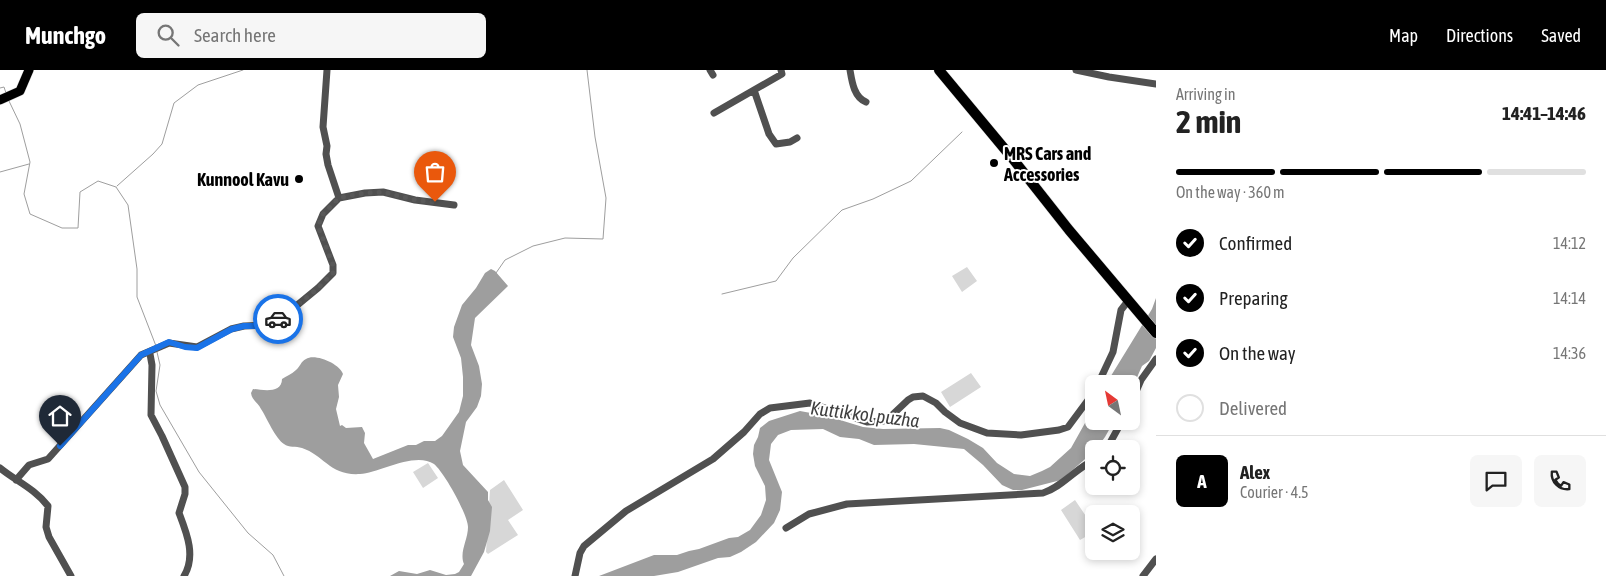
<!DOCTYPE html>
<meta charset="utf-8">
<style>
:root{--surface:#fff;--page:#f6f6f6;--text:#222;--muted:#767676;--line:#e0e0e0;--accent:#000}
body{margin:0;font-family:"Asap Condensed",sans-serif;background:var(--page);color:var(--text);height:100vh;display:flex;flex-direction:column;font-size:19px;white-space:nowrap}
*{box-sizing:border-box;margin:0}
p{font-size:16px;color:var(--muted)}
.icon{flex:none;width:28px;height:28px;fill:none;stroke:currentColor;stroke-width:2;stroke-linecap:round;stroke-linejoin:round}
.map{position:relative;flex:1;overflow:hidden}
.drawer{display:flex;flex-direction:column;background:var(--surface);width:450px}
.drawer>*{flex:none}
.needle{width:32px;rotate:327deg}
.tools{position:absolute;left:1085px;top:305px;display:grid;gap:10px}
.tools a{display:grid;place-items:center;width:55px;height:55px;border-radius:8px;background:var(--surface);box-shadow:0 2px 8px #0003;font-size:25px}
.pin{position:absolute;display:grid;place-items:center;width:42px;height:42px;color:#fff;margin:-51px -21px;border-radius:50% 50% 50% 0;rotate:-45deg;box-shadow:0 0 5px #0007}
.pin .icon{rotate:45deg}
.courier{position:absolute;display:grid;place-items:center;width:50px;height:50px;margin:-25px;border:4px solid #1a73e8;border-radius:50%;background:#fff;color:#222;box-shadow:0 1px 6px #0007}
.overview em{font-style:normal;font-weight:700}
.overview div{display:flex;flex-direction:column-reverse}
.overview{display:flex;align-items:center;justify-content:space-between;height:85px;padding:0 20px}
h1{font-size:32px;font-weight:700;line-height:38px}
.bar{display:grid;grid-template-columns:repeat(4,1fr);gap:8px 5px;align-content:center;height:60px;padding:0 20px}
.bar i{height:6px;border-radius:4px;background:var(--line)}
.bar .on{background:var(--accent)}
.bar p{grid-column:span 4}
.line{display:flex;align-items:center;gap:12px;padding:0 20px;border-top:1px solid var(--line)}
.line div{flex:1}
.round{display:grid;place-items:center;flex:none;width:52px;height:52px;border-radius:8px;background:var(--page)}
ol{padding:0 20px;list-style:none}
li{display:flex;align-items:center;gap:15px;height:55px}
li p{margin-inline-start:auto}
li .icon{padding:5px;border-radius:50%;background:var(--accent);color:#fff;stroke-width:4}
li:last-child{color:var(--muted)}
li i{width:28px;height:28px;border:2px solid var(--line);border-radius:50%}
header{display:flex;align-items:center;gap:30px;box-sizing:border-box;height:70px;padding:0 25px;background:var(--accent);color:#fff}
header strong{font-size:24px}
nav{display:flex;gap:28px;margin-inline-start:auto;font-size:18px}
.search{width:350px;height:45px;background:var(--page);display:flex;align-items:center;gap:12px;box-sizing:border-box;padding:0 18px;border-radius:8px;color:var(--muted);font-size:19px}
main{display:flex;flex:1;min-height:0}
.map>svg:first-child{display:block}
.green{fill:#d7d7d7}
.water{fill:#9e9e9e}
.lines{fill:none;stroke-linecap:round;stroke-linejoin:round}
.stream{stroke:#9e9e9e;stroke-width:1}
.major-casing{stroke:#dbdbdb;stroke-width:10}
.highway-casing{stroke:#dbdbdb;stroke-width:11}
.minor{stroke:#505050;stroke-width:7}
.major{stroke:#000;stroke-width:9}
.highway{stroke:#000;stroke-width:10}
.done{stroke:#595959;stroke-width:5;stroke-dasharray:0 9}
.route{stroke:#1a73e8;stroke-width:6}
.poi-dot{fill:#000;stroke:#fff;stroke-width:2}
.labels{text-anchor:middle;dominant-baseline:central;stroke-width:4;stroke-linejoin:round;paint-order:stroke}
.poi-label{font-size:18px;font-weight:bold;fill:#000;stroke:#fff;text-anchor:start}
.water-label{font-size:19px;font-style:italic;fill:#3f3f3f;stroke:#fff}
</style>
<header>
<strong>Munchgo</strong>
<div class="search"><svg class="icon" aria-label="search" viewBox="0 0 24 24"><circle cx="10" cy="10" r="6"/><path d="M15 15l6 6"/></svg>Search here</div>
<nav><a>Map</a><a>Directions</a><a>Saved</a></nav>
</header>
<main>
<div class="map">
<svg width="1156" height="506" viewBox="0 0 1156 506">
<rect width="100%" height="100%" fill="#fff"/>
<path class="green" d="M967 197 977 211 962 222 952 206Z
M971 303 981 317 950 337 941 322Z
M428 393 438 408 423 418 413 402Z
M504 410 523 440 508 450 518 465 488 484 486 482 490 420Z
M1075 430 1094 458V462L1080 470 1061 440Z"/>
<path class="water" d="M491 199 495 201 508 216 475 248 471 275 479 296 482 314 481 326 477 337 466 352 460 381 463 395 488 422V430L492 437 490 461 484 482 471 506H390L399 501 417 504 430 500 446 505 455 504 459 502 464 494C459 482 468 470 468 457 468 445 444 402 434 394 415 381 379 403 360 404 330 406 324 385 302 378 296 376 289 378 284 374 275 368 267 348 261 339 258 332 252 331 251 323L253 319C263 320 282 324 282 309 286 306 292 304 296 300 300 297 301 291 306 289 315 283 340 294 343 304L338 315 339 327 336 339 340 356 342 355 346 358 362 357 365 363 364 373 373 389 408 375H416L424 371H435L442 366 459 342 463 326V307L461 288 453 267 454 257 462 235 476 218 485 203Z
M1156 228V278L1149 291 1142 296 1131 321V314H1106L1152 239Z
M1094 337V351H1114L1105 367 1096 379H1094L1092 383 1061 410 1022 420H1013L1002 415 983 395 964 379 914 374 874 375 859 369 840 367 823 359 791 360 778 365 771 374 769 390 782 422 780 440 774 453 756 472 741 482 730 487 718 488 678 502 654 506H599L654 485H677L689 481 699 479 729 468 738 467 750 460 761 445 766 430 765 416 755 396 753 384 754 375 758 367 760 358 769 351 800 341 827 346 863 357 883 359 940 358 949 360 968 369 983 378 997 393 1014 404 1030 406 1042 401 1050 397 1071 378Z"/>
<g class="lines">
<path class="stream" d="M0 18 4 17 6 23
M9 31 20 54 30 92 24 124 30 144 62 158H78L80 122 98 111 116 117 128 135 137 199V227L156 276
M0 102 29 94
M117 116 153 84 162 74 174 33 198 15 243 0
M496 203 505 190 533 176 565 168 603 169 606 128 595 67 587 0
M722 224 776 211 793 188 842 140 873 129 911 111 962 62
M157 282 160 295 156 321 160 335 199 402 248 463 273 485 284 506"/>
<g class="major-casing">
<path id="major" d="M0 30 20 21 29 0"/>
</g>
<g class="highway-casing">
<path id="highway" d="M939 0 1013 89 1069 160 1156 263"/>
</g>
<path class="minor" d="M710 0 713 5
M781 0 782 4 754 20 769 64 776 74 790 72 797 68
M850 0C852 12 854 27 866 32
M1076 0 1109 7 1156 14
M714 43 754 20
M339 128 365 123 383 122 415 130 454 135
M148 282 169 273 197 277 231 259 244 256 266 255 284 246 318 218 333 203V195L318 156 323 144 339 128 328 95 326 84 327 76 323 57 327 0
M1098 314 1113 282 1121 240 1128 231
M1131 333 1141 310 1156 289
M1105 379 1111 371 1122 351
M0 398C16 411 35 419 48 436L46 457 49 467 71 506
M16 410 29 395 48 389 141 285 148 282 150 284 152 295 151 345 162 366 185 417V424L179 443C187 464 196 486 184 506
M786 458 809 444 847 434 1043 423C1062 417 1075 399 1094 390
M575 506 580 483 584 476 626 441 713 389 744 362 760 344 770 338 810 333 867 352 883 351 889 348 908 330 913 327 923 326 936 333 945 342 960 353 987 363 1021 365 1059 360 1068 357 1094 322
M1143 506 1156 489"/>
<use href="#major" class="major"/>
<use href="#highway" class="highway"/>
</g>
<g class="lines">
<path class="done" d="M278 249 284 246 318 218 333 203V195L318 156 323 144 339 128 348 126 365 123 383 122 415 130 435 132"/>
<path class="route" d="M60 376 141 285 169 272 185 277 197 278 232 259 244 256H266L278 249"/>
</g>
<g class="poi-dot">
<circle cx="994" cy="93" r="5"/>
<circle cx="299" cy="109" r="5"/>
</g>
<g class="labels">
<g class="poi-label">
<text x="1004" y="83">MRS Cars and<tspan x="1004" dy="21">Accessories</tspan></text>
<text x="289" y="109" text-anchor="end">Kunnool Kavu</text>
</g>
<g class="water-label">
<text transform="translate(865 344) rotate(7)">Kuttikkol puzha</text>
</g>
</g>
</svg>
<div class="tools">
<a><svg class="needle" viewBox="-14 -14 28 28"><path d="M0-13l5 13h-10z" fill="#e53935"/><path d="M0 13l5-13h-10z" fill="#767676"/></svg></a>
<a><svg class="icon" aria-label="locate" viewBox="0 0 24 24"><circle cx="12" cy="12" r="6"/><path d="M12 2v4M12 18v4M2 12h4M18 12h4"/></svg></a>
<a><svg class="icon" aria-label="layers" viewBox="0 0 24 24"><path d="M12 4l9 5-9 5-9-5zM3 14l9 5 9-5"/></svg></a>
</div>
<div class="pin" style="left:435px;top:132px;background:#ea580c"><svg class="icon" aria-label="bag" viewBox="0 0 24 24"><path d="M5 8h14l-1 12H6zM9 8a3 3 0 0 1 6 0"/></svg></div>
<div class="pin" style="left:60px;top:376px;background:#1f2937"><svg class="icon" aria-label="home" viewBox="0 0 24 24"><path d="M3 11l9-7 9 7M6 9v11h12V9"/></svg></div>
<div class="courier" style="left:278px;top:249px"><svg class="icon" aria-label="car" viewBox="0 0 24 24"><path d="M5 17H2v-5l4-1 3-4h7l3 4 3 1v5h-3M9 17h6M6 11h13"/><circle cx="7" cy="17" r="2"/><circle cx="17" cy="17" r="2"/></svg></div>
</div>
<section class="drawer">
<div class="overview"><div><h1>2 min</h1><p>Arriving in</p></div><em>14:41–14:46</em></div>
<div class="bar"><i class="on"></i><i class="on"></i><i class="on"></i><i></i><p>On the way · 360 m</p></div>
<ol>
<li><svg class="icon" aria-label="check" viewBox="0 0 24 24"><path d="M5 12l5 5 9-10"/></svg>Confirmed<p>14:12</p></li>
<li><svg class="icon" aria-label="check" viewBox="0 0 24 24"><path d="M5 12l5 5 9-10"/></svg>Preparing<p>14:14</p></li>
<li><svg class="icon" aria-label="check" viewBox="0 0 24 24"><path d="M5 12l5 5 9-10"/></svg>On the way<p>14:36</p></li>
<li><i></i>Delivered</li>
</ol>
<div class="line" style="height:90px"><b class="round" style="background:var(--accent);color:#fff">A</b><div><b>Alex</b><p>Courier · 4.5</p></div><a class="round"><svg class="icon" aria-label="chat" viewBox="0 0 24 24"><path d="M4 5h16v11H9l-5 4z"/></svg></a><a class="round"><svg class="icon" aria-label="phone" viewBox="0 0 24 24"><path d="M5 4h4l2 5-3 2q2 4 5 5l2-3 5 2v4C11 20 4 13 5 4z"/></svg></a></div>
</section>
</main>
